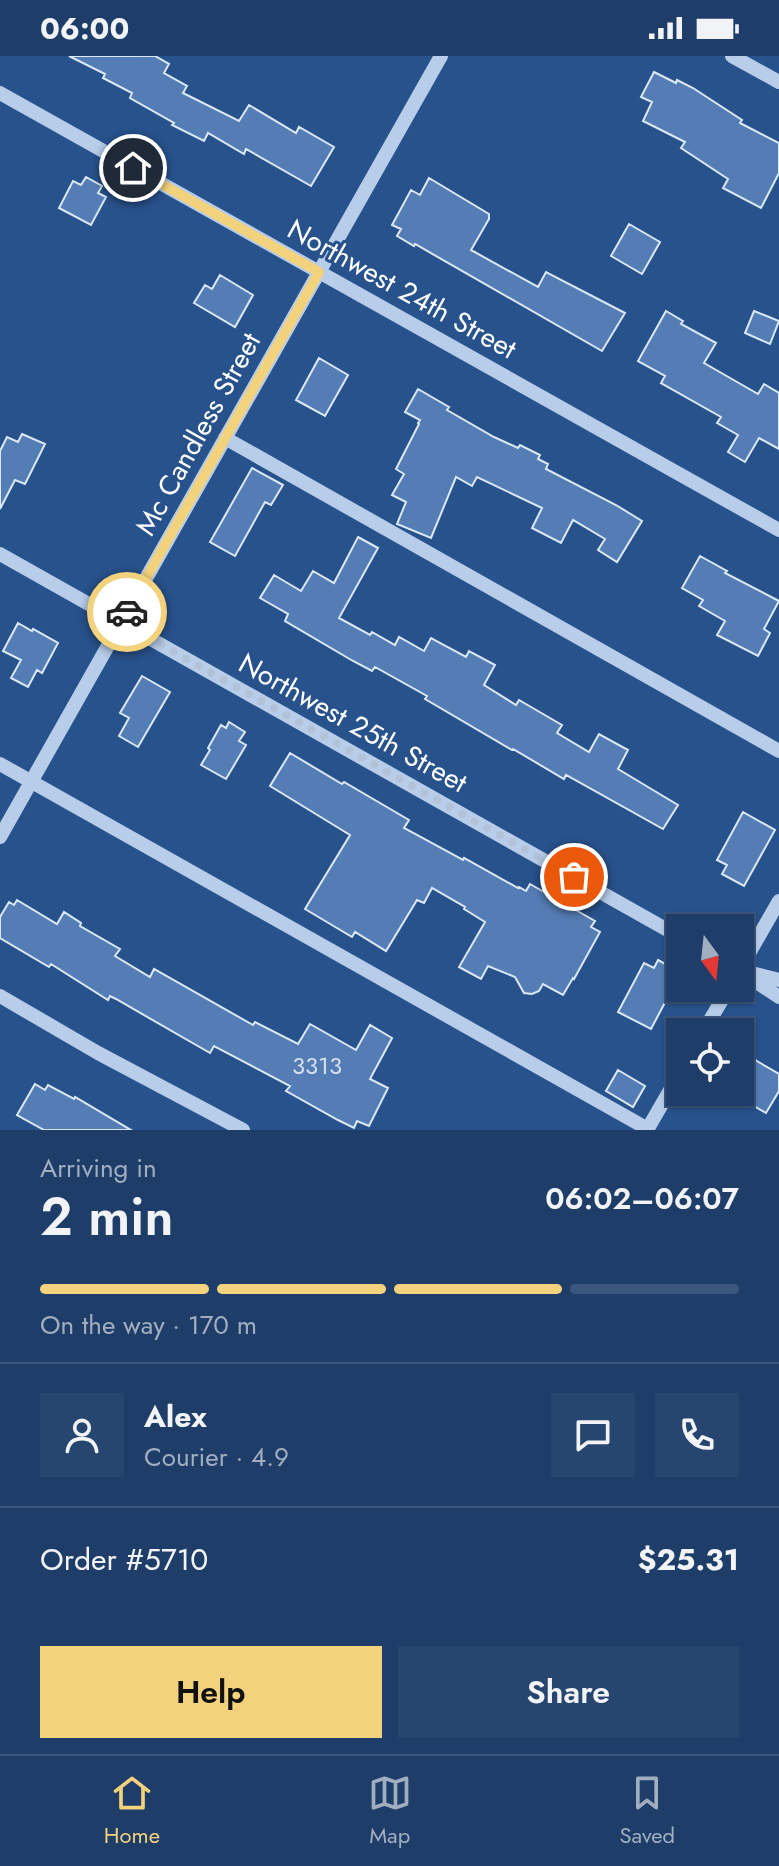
<!DOCTYPE html>
<meta charset="utf-8">
<style>
:root{--surface:#1e3e69;--page:#26456f;--text:#f1f3f6;--muted:#a1aec0;--line:#3c577d;--accent:#f2d27d}
body{margin:0;font-family:Jost,sans-serif;background:var(--page);color:var(--text);height:100vh;display:flex;flex-direction:column;font-size:30px;white-space:nowrap}
*{box-sizing:border-box;margin:0}
p{font-size:26px;color:var(--muted)}
.icon{flex:none;width:44px;height:44px;fill:none;stroke:currentColor;stroke-width:2;stroke-linecap:round;stroke-linejoin:round}
.map{position:relative;height:1074px;overflow:hidden}
.panel{display:flex;flex-direction:column;background:var(--surface);flex:1}
.panel>*{flex:none}
.needle{width:52px;rotate:165deg}
.buttons{position:absolute;left:666px;top:858px;display:grid;gap:16px}
.buttons a{display:grid;place-items:center;width:88px;height:88px;border-radius:0px;background:var(--surface);box-shadow:0 2px 6px #0004,0 0 0 2px var(--line);font-size:40px}
.pin{position:absolute;display:grid;place-items:center;width:68px;height:68px;color:#fff;margin:-34px;border:4px solid #fff;border-radius:50%;box-shadow:0 2px 8px #0007}
.courier{position:absolute;display:grid;place-items:center;width:80px;height:80px;margin:-40px;border:6px solid #f2d27d;border-radius:50%;background:#fff;color:#222;box-shadow:0 2px 10px #0007}
.overview em{font-style:normal;font-weight:600}
.overview div{display:flex;flex-direction:column-reverse}
.overview{display:flex;align-items:center;justify-content:space-between;height:136px;padding:0 40px}
h1{font-size:52px;font-weight:600;line-height:60px}
.bar{display:grid;grid-template-columns:repeat(4,1fr);gap:12px 8px;align-content:center;height:96px;padding:0 40px}
.bar i{height:10px;border-radius:6px;background:var(--line)}
.bar .current{background:var(--accent)}
.bar p{grid-column:span 4}
.line{display:flex;align-items:center;gap:20px;padding:0 40px;border-top:2px solid var(--line)}
.line div{flex:1}
.round{display:grid;place-items:center;flex:none;width:84px;height:84px;border-radius:0px;background:var(--page)}
.action{display:flex;gap:16px;margin-top:auto;padding:16px 40px}
.action a{flex:1;height:92px;border-radius:0px;background:var(--accent);color:#111;font-size:32px;font-weight:600;line-height:92px;text-align:center}
.action a+a{background:var(--page);color:var(--text)}
.status{display:flex;justify-content:space-between;align-items:center;height:56px;padding:0 40px;background:var(--surface);direction:ltr}
.status svg{height:22px;fill:currentColor}
.tabs{display:flex;justify-content:space-around;align-items:center;height:112px;border-top:2px solid var(--line);background:var(--surface);font-size:22px;color:var(--muted)}
.tabs a{display:grid;justify-items:center;gap:4px}
.tabs .current{color:var(--accent)}
.map>svg:first-child{display:block}
.building{fill:#547db5;stroke:#dbe8f8;stroke-width:2}
.lines{fill:none;stroke-linecap:round;stroke-linejoin:round}
.minor{stroke:#b7cdea;stroke-width:14}
.done{stroke:#b4c2d7;stroke-width:8;stroke-dasharray:0 14.4}
.route{stroke:#f2d27d;stroke-width:10}
.labels{text-anchor:middle;dominant-baseline:central;stroke-width:6;stroke-linejoin:round;paint-order:stroke}
.number-label{font-size:24px;fill:#d4deec}
.street-label{font-size:28px;fill:#fff;stroke:#28528c}
</style>
<div class="status"><b>06:00</b><svg viewBox="0 0 49 12"><path d="M0 12V9h3v3zM5 12V6h3v6zM10 12V3h3v9zM15 12V0h3v12zM26 1h20v11H26zM47 4h2v5h-2z"/></svg></div>
<div class="map">
<svg width="779" height="1074" viewBox="0 0 779 1074">
<rect width="100%" height="100%" fill="#28528c"/>
<path class="building" d="M69 0H155L169 8 164 17 187 30 183 37 239 65 249 49 296 77 299 71 334 91 311 130 246 93 244 98 208 77 204 85 172 69 174 67 130 42 132 37 103 22 105 18Z
M654 16 676 27 677 24 693 32 742 64 740 67 779 87V117L761 152 723 132 728 123 681 92 685 86 643 65 652 46 641 41Z
M86 121 102 130 98 137 106 141 91 169 59 152 73 125 81 129Z
M429 122 489 158V163L471 194 538 231 546 216 625 257 602 295 415 188 414 190 397 180 401 173 392 169 411 134 420 139Z
M629 168 660 186 642 218 611 200Z
M220 219 253 239 235 271 194 247 205 229 212 233Z
M666 255 683 265 681 268 716 287 704 307 758 338 764 328 779 337V393L759 382 745 406 728 396 738 379 717 367 721 361 661 327 665 320 638 305Z
M754 255 779 265 770 288 745 277Z
M319 302 348 319 325 360 296 344Z
M418 333 449 351 447 354 494 381 518 392 520 389 540 399 538 403 548 408 546 413 616 449 642 465 617 506 598 494 605 483 573 464 561 487 532 472 542 452 477 421 472 430 456 421 431 482 397 468 406 446 392 439 404 418 396 413 419 368 418 367 420 364 405 356Z
M22 378 45 388 25 428 15 424 0 453V395L7 381 18 386Z
M252 412 283 429 271 449 265 446 235 500 210 486Z
M358 481 378 492 339 562 370 579 372 576 395 589 399 581 424 595 431 582 466 601 469 595 495 609 484 629 516 649 519 644 562 669 557 677 589 696 599 678 628 694 618 713 678 749 663 773 566 719 564 723 513 693 512 694 425 643 427 640 375 611 372 615 353 605 285 565 288 558 260 542 274 519 301 535 313 515 334 527Z
M700 500 727 515 725 517 779 545 764 573 770 577 758 600 717 579 725 565 699 550 703 544 682 532Z
M18 567 32 575 33 573 58 587 42 617 37 614 28 631 11 622 21 604 3 595Z
M142 620 170 636 138 691 119 680 129 662 120 657Z
M229 666 245 676 239 685 246 689 226 723 201 709 210 694 208 692 221 669 226 672Z
M290 697 342 728 344 726 409 764 404 772 463 804 464 802 518 832 519 831 526 835 530 828 595 865 591 871 600 876 574 923 573 922 563 939 543 928 539 935 532 938 524 937 515 921 488 910 481 923 459 911 485 866 464 853 465 851 432 832 424 847 417 844 386 895 355 876 352 881 305 853 350 779 270 730Z
M743 756 775 774 744 830 722 818 727 809 717 804Z
M17 844 57 868 64 856 81 867 80 870 120 893 115 900 150 921 154 913 253 969 255 966 298 988 310 968 356 994 370 969 392 982 370 1023 388 1032 369 1070 357 1065 354 1072 338 1064 286 1035 290 1030 214 990 210 997 116 943 110 940 108 944 51 908 49 911 0 882V861L9 846 14 849Z
M658 904 680 916V918L651 973 618 956 644 907 654 912Z
M750 1001 779 1018V1035L766 1057 740 1042V1018Z
M618 1014 645 1030 633 1051 606 1035Z
M35 1028 45 1034 48 1029 74 1043 75 1041 131 1074H44L17 1059Z"/>
<g class="lines">
<path class="minor" d="M732 0 779 26
M0 37 779 474
M225 382 779 695
M0 498 680 881
M0 708 648 1073
M0 781 441 0
M740 913 779 845
M740 915 779 941
M748 916 779 924
M0 940 98 997 243 1074
M703 976 729 932
M647 1074 680 1017"/>
</g>
<g class="lines">
<path class="done" d="M127 556 121 566 574 821"/>
<path class="route" d="M127 556 319 216 133 112"/>
</g>
<g class="labels">
<g class="number-label">
<text x="317" y="1009">3313</text>
</g>
<g class="street-label">
<text transform="translate(402 233) rotate(29)">Northwest 24th Street</text>
<text transform="translate(198 378) rotate(-61)">Mc Candless Street</text>
<text transform="translate(353 667) rotate(29)">Northwest 25th Street</text>
</g>
</g>
</svg>
<div class="buttons">
<a><svg class="needle" viewBox="-14 -14 28 28"><path d="M0-13l5 13h-10z" fill="#e53935"/><path d="M0 13l5-13h-10z" fill="#a1aec0"/></svg></a>
<a><svg class="icon" aria-label="locate" viewBox="0 0 24 24"><circle cx="12" cy="12" r="6"/><path d="M12 2v4M12 18v4M2 12h4M18 12h4"/></svg></a>
</div>
<div class="pin" style="left:574px;top:821px;background:#ea580c"><svg class="icon" aria-label="bag" viewBox="0 0 24 24"><path d="M5 8h14l-1 12H6zM9 8a3 3 0 0 1 6 0"/></svg></div>
<div class="pin" style="left:133px;top:112px;background:#1f2937"><svg class="icon" aria-label="home" viewBox="0 0 24 24"><path d="M3 11l9-7 9 7M6 9v11h12V9"/></svg></div>
<div class="courier" style="left:127px;top:556px"><svg class="icon" aria-label="car" viewBox="0 0 24 24"><path d="M5 17H2v-5l4-1 3-4h7l3 4 3 1v5h-3M9 17h6M6 11h13"/><circle cx="7" cy="17" r="2"/><circle cx="17" cy="17" r="2"/></svg></div>
</div>
<section class="panel">
<div class="overview"><div><h1>2 min</h1><p>Arriving in</p></div><em>06:02–06:07</em></div>
<div class="bar"><i class="current"></i><i class="current"></i><i class="current"></i><i></i><p>On the way · 170 m</p></div>
<div class="line" style="height:144px"><a class="round"><svg class="icon" aria-label="person" viewBox="0 0 24 24"><circle cx="12" cy="8" r="4"/><path d="M4 21q1-7 8-7t8 7"/></svg></a><div><b>Alex</b><p>Courier · 4.9</p></div><a class="round"><svg class="icon" aria-label="chat" viewBox="0 0 24 24"><path d="M4 5h16v11H9l-5 4z"/></svg></a><a class="round"><svg class="icon" aria-label="phone" viewBox="0 0 24 24"><path d="M5 4h4l2 5-3 2q2 4 5 5l2-3 5 2v4C11 20 4 13 5 4z"/></svg></a></div>
<div class="line" style="height:104px"><div>Order #5710</div><b>$25.31</b></div>
<div class="action"><a>Help</a><a>Share</a></div>
</section>
<nav class="tabs">
<a class="current"><svg class="icon" aria-label="home" viewBox="0 0 24 24"><path d="M3 11l9-7 9 7M6 9v11h12V9"/></svg>Home</a>
<a><svg class="icon" aria-label="map" viewBox="0 0 24 24"><path d="M3 6l6-2 6 2 6-2v14l-6 2-6-2-6 2zM9 4v14M15 6v14"/></svg>Map</a>
<a><svg class="icon" aria-label="saved" viewBox="0 0 24 24"><path d="M7 4h10v16l-5-4-5 4z"/></svg>Saved</a>
</nav>
